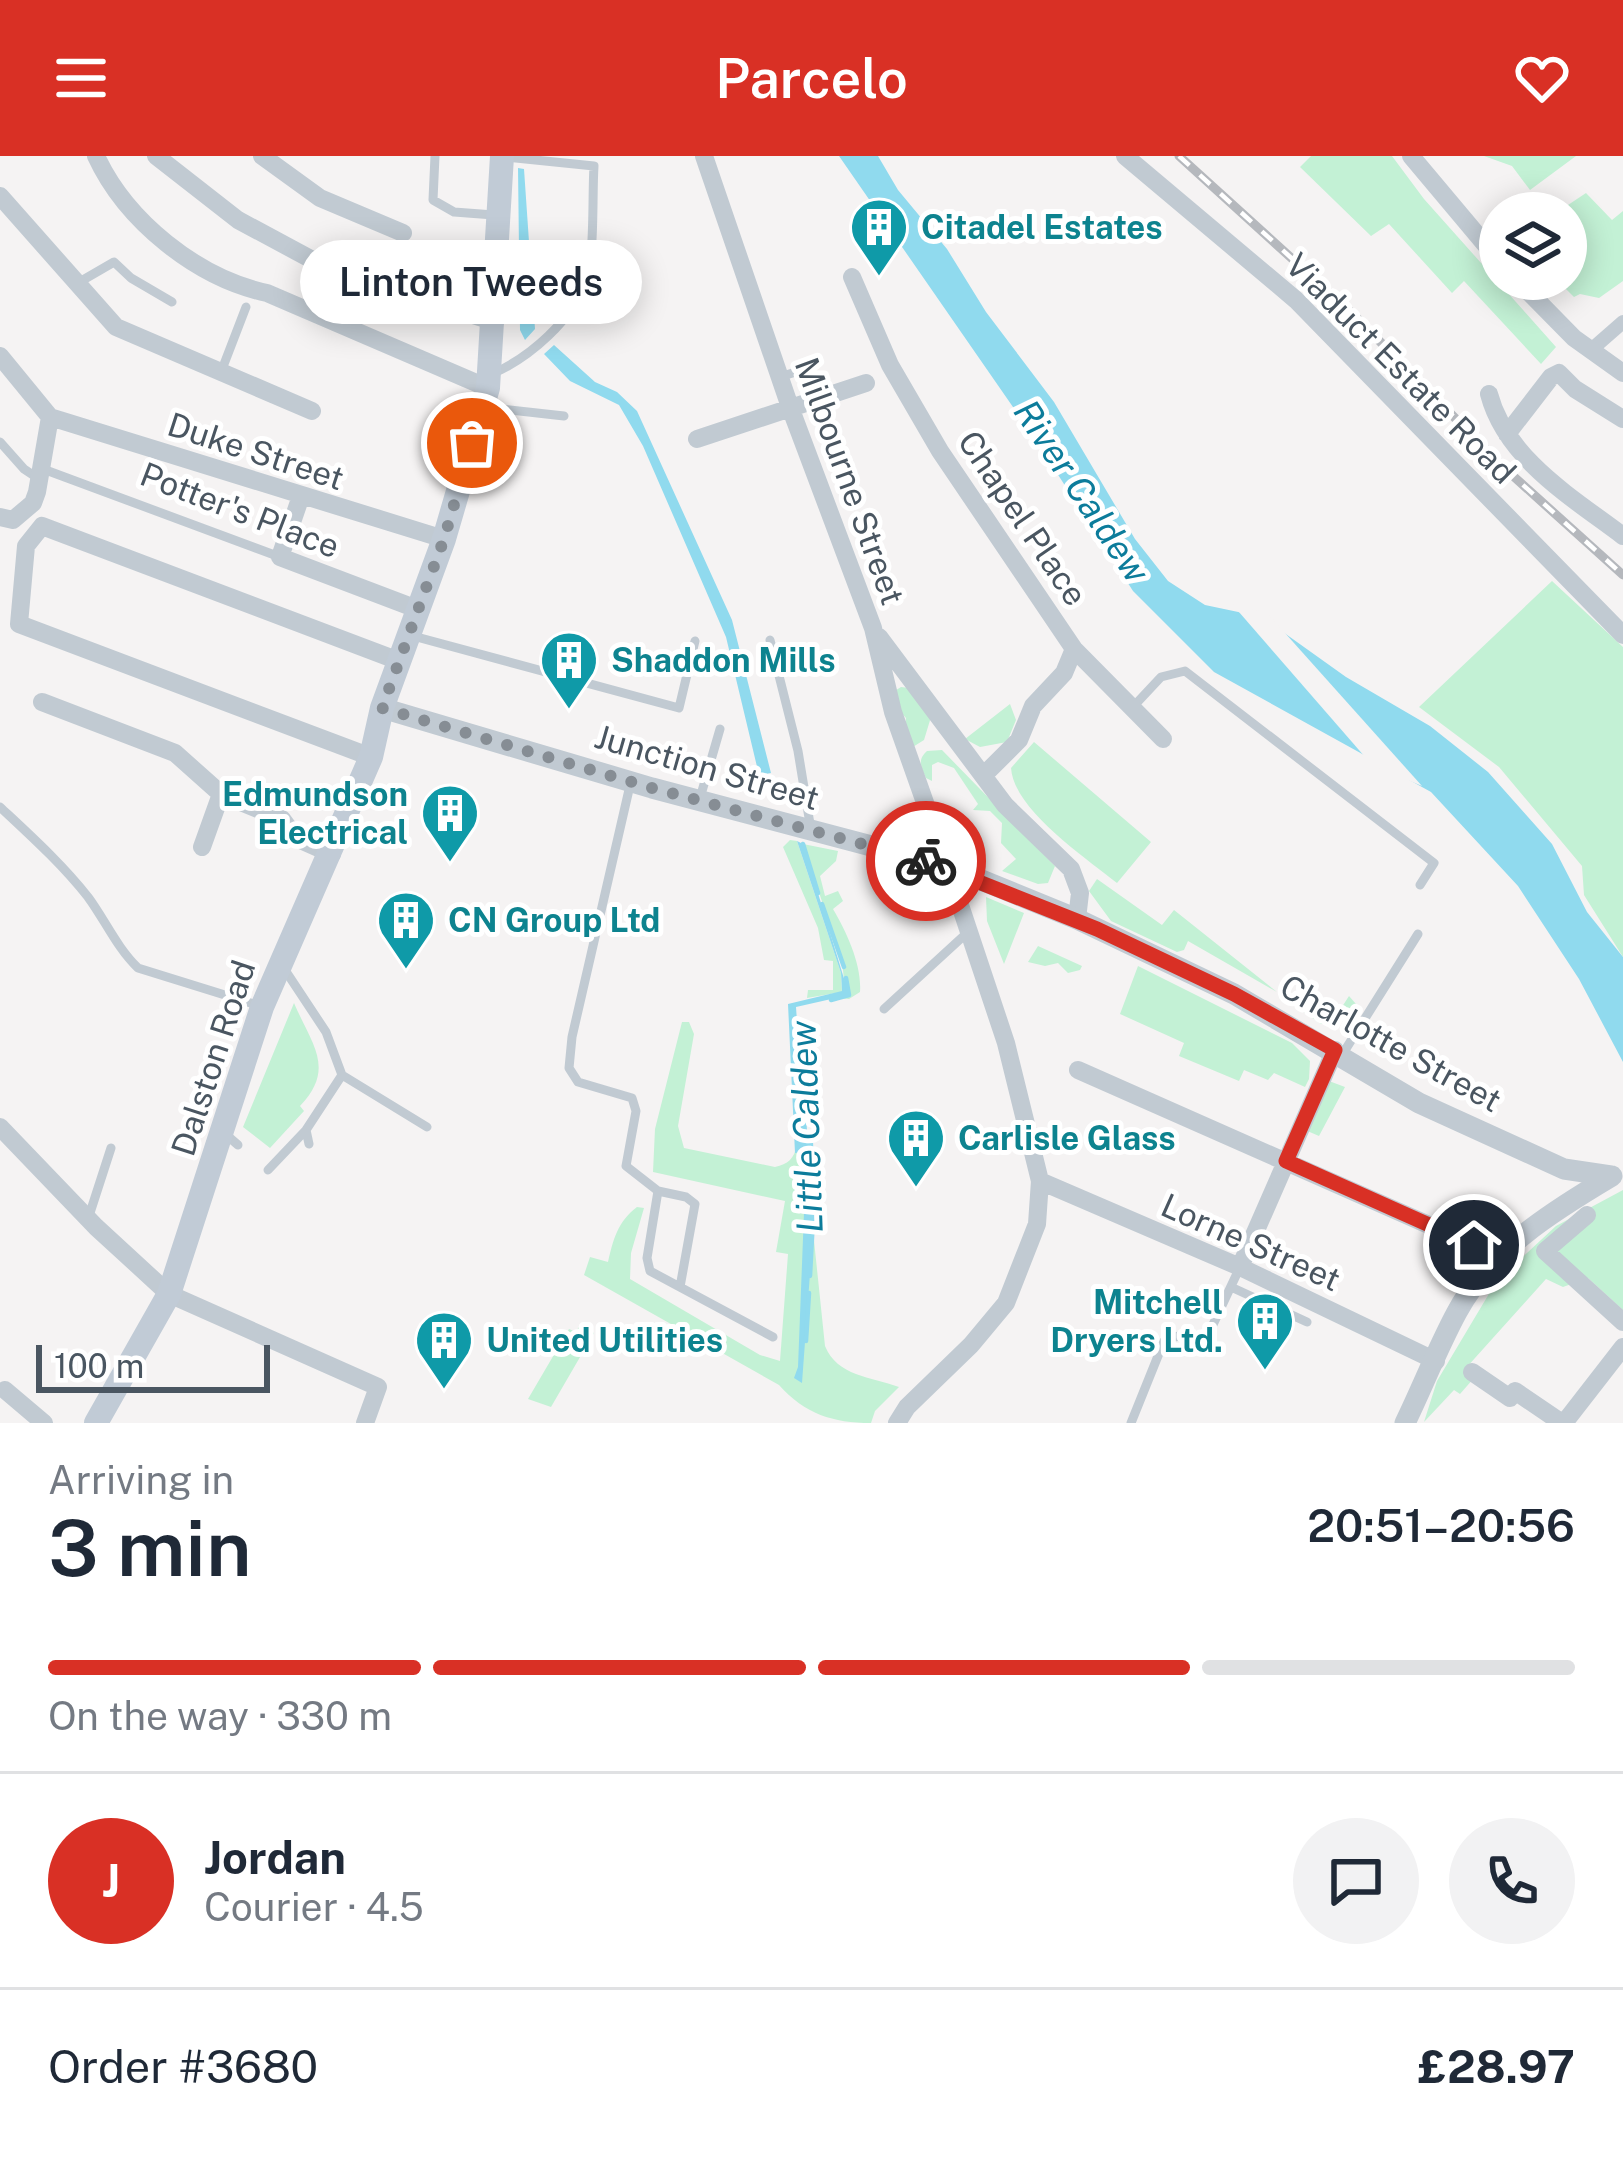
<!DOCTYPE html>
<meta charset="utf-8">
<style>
:root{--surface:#fff;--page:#f2f2f3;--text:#1f2937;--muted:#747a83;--line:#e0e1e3;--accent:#d93025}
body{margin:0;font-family:"Public Sans",sans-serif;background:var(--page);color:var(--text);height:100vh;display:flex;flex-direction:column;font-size:45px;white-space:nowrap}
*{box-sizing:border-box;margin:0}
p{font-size:39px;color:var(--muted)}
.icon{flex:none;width:66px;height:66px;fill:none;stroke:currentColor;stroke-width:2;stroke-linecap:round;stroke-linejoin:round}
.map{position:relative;height:1267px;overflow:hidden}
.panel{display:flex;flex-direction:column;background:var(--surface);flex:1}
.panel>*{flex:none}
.controls{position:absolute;left:1479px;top:36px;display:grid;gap:24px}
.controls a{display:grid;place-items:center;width:108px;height:108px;border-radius:50%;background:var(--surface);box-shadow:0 6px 30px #0003;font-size:60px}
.scale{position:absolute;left:36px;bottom:30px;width:234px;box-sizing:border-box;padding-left:12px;border:6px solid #4a5661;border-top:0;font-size:33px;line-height:42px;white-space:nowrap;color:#4a5661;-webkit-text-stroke:9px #fff;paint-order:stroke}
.pin{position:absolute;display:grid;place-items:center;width:102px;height:102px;color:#fff;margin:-51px;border:6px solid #fff;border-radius:50%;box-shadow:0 3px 12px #0007}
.courier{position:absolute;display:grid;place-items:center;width:120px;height:120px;margin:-60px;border:9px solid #d93025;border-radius:50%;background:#fff;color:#222;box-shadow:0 3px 15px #0007}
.bubble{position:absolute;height:84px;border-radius:42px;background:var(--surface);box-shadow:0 6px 30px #0003;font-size:39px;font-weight:600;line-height:84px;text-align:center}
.headline em{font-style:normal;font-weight:600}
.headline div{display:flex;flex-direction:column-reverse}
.headline{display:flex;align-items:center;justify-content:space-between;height:204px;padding:0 48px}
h1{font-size:78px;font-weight:600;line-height:90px}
.bar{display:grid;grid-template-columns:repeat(4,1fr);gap:18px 12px;align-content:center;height:144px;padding:0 48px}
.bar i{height:15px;border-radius:9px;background:var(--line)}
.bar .current{background:var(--accent)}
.bar p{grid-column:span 4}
.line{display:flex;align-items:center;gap:30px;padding:0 48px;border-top:3px solid var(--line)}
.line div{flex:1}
.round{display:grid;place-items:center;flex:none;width:126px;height:126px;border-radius:63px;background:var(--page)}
header{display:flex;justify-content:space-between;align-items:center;height:156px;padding:0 48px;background:var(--accent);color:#fff;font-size:54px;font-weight:600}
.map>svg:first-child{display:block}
.green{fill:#c3f1d5}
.water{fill:#90daee}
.pier{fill:#f5f3f3}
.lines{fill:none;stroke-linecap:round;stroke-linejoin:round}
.stream{stroke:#90daee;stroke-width:4.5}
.service{stroke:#c1cad2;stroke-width:9}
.pedestrian{stroke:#c1cad2;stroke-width:14}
.minor{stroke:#c1cad2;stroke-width:18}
.tertiary{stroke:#c1cad2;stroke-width:21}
.secondary{stroke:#c1cbd6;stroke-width:24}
.rail-casing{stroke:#b5b8bd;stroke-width:9}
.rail{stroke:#fff;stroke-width:4.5;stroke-dasharray:14;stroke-linecap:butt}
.done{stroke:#868d94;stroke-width:12;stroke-dasharray:0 21.6}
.route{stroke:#d93025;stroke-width:15}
.labels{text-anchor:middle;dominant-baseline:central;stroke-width:10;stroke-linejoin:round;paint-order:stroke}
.culture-label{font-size:33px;font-weight:bold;fill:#0d838f;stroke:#fff;text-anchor:start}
.street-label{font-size:33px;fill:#4a5661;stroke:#fff}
.water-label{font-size:36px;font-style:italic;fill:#0c7c9b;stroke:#fff}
</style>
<header><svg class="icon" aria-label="menu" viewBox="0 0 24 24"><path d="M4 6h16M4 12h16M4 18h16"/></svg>Parcelo<svg class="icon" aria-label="heart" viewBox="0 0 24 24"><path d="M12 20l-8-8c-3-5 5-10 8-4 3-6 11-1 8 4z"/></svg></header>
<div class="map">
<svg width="1623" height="1267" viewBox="0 0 1623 1267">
<rect width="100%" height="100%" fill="#f5f3f3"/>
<path class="green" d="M1311 0H1392L1424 43 1556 191 1541 208 1464 125 1452 137 1389 68 1371 80 1300 11Z
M1484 0H1576L1530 34 1512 10Z
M1586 37 1612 64 1623 55V125L1599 142 1580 138 1574 141 1563 130 1569 110 1566 94 1570 88 1566 84V57H1556Z
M1552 425 1623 491V801L1584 739 1582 710 1499 611 1419 551Z
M901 531 909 532 931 561 924 584 908 594 904 581 906 562 897 552 893 536Z
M1010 548 1016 564 1007 586 980 591 965 583Z
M1034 586 1151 686 1117 727C1085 701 1014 654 1011 612Z
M942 594 1055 710 1048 727 1038 728 1002 715 1016 703 1001 687 1002 667 990 655 973 654 978 648 954 612 938 606 932 609V625L926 622C921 611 917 604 927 595Z
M790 684 797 685 841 817 842 836 807 842 808 834H833V805L824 804 818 772 783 691Z
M803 688 838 695 836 705 820 720 825 740 838 735 843 745 833 753C847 777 862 809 860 836L849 843 838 842 846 841 842 806Z
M1097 723 1162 769 1174 754 1277 836 1188 785 1184 794 1177 796 1111 765 1089 735Z
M986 741 1024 757 1004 808 987 765Z
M1038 790 1082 810 1080 814 1068 817 1058 807 1045 810 1028 806Z
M1138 810 1292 887 1310 905 1309 923 1305 931 1274 917 1268 924 1244 914 1239 925 1179 900 1184 887 1120 858Z
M1349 840 1356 848 1346 863 1321 868 1304 856 1306 851 1322 857 1332 848 1340 854Z
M294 847C312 889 336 912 300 950L304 955 270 992 243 971Z
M682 866H689L694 878 678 970 684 992 775 1011C788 1008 794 1003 797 989L805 998 825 1190C837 1220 871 1221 899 1231L875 1255 871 1267C833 1267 805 1258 779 1229L584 1119 590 1101 608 1106C613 1084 618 1065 637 1051L644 1052 631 1097 630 1123 760 1199 780 1205 788 1098 776 1096 785 1045 653 1016 655 973Z
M1329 925 1345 931 1319 980 1305 974Z
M1623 1034V1154L1588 1122 1563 1131 1546 1123 1466 1212 1474 1222 1460 1238 1454 1234 1424 1266 1437 1225 1496 1126 1556 1070Z
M1498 1052 1515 1062 1483 1090 1474 1082 1477 1061Z
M580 1169 594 1177 551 1251 528 1243 569 1173 576 1176Z"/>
<path class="water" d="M839 0H878L898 34 947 93 986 156 1054 246 1135 383 1168 425 1205 449 1262 461 1346 521 1430 570 1488 616 1552 688 1587 756 1623 801V906L1579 823 1518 730 1431 636 1214 516 1133 435 1033 280Z
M518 12 524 13 535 173 525 184 520 174Z
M554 189 595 226 617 236 637 255 732 464 771 617 759 619 726 481 643 290 619 249 570 225 544 198Z
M797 685 803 688 849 839 796 851 805 983 813 984 815 1049 802 1227 794 1222 798 1211 806 1005 803 996 795 997 788 848 842 835 841 817Z"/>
<path class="pier" d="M1232 448 1267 457 1422 630 1372 609Z"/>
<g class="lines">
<path class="stream" d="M803 688 818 737
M822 748 844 811
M831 844 849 839 846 822
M796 863 805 977
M810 1120 815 1025 810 984
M806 1185 809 1137"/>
<path class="service" d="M435 0 433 44 454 56 494 59
M76 128 114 106 131 122 172 146
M221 216 246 151
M494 217C530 201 573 164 586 124 595 98 592 40 594 10L506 1
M780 221 811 211
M483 251 564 260
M0 286 24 313 39 323
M43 313 280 401
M413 480 679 552 695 485
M770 484 798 595 811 674
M1132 552 1161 521 1185 515 1434 707 1420 729
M631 625 572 881 569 912 578 926 632 942 636 955 626 1010 658 1035 647 1102 650 1115 773 1181
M700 642 720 573
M0 651C31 680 62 708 88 741 105 764 117 792 138 812L257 849
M283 811 326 876 342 919 306 974 309 988
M884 853 968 776
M1342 899 1418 778
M342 919 427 971
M223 976 238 989
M268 1014 306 974
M658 1035 686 1041 695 1048 680 1131
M88 1063 111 992
M1231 1131 1307 1166
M1131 1267 1164 1185C1179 1176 1194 1183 1210 1175L1240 1111"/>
<path class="pedestrian" d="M1591 194 1623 166"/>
<path class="minor" d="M96 0C126 65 197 122 267 137L488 232
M156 0 238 64 333 115 495 166
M262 0 320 42 403 77
M704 0 790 251 873 472 893 556 934 672
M1125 0 1296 144 1623 479
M1411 0 1500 106
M0 40 116 171 312 255
M852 121 890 209 940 295 1074 493 1064 517 1033 550 1019 584 983 620
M1516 123 1574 182 1623 217
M0 200 50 261
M1489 238C1506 303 1573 342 1623 380
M50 261 444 383
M1507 278 1551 221 1559 217 1575 233 1623 263
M697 283 866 227
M301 340 280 401 417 453
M0 361 13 364 33 347 37 336 50 261
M879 481 1005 649 1071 713 1080 737 1077 763
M1074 493 1163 583
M42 546 175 597 221 638 282 663 296 682 332 698
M371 601 19 468 26 390 42 370 399 505
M202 691 221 638
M1078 914 1474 1089
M0 971 96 1071 169 1138 378 1231 365 1267
M1040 1025 1240 1111 1436 1205
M1587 1059 1545 1095 1623 1166
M1240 1111 1335 894
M1472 1216 1510 1242 1515 1235 1562 1267
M5 1234 44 1267
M897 1267 907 1251 971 1189 1006 1147 1037 1068 1040 1025 1006 887 947 710
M1564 1267 1623 1191"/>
<path class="tertiary" d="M382 552 652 632 947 710 1077 763 1234 838 1419 947 1564 1013 1611 1020
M1405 1267C1423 1230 1438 1191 1457 1156 1491 1093 1553 1055 1612 1020"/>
<path class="secondary" d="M96 1267 169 1138 262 851 371 601 382 552 444 383 488 232 502 0"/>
<g class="rail-casing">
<path id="rail" d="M1179 0 1353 158 1502 310 1623 419"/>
</g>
<use href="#rail" class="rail"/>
</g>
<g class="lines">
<path class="done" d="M472 287 444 383 382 552 652 632 926 705"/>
<path class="route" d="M926 705 1097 773 1234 838 1335 894 1286 1005 1474 1089"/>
</g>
<defs>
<g id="building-pin" transform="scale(3)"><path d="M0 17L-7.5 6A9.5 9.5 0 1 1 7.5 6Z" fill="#0f9aa8" stroke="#fff"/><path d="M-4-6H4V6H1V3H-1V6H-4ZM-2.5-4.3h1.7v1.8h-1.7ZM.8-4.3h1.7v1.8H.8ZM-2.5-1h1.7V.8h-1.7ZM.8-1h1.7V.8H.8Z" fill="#fff"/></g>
</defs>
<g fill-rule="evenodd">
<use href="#building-pin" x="879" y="71"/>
<use href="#building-pin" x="569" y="504"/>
<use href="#building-pin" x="450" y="657"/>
<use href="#building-pin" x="406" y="764"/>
<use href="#building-pin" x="916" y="982"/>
<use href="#building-pin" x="1265" y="1165"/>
<use href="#building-pin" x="444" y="1184"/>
</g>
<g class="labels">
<g class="culture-label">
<text x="921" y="71">Citadel Estates</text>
<text x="611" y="504">Shaddon Mills</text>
<text x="408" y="638" text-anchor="end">Edmundson<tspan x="408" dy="38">Electrical</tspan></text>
<text x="448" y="764">CN Group Ltd</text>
<text x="958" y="982">Carlisle Glass</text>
<text x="1223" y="1146" text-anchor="end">Mitchell<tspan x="1223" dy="38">Dryers Ltd.</tspan></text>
<text x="486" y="1184">United Utilities</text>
</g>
<g class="street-label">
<text transform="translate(1401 212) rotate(45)">Viaduct Estate Road</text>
<text transform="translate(256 295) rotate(18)">Duke Street</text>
<text transform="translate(850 325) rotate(70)">Milbourne Street</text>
<text transform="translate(240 354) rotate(21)">Potter's Place</text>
<text transform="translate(1023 362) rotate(56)">Chapel Place</text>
<text transform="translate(707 611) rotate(16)">Junction Street</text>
<text transform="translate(1391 887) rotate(29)">Charlotte Street</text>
<text transform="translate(213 902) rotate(-72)">Dalston Road</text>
<text transform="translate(1251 1086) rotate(24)">Lorne Street</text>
</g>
<g class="water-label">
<text transform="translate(1082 335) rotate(56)">River Caldew</text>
<text transform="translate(806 971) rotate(-92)">Little Caldew</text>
</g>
</g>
</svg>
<div class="controls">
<a><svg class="icon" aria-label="layers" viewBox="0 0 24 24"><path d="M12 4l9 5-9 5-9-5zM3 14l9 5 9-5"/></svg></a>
</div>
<div class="scale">100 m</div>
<div class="pin" style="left:472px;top:287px;background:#ea580c"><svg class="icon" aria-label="bag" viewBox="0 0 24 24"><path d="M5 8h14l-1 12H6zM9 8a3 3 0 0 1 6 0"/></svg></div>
<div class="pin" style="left:1474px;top:1089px;background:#1f2937"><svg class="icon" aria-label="home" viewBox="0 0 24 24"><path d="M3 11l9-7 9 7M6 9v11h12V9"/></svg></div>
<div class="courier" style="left:926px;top:705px"><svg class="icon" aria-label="bike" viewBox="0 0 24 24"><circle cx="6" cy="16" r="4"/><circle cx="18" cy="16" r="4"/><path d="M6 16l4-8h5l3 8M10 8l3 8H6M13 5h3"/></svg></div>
<div class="bubble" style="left:300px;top:84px;width:342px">Linton Tweeds</div>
</div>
<section class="panel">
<div class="headline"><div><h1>3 min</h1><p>Arriving in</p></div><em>20:51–20:56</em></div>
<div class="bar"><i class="current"></i><i class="current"></i><i class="current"></i><i></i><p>On the way · 330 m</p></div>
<div class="line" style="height:216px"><b class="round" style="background:var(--accent);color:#fff">J</b><div><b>Jordan</b><p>Courier · 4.5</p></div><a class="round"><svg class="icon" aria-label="chat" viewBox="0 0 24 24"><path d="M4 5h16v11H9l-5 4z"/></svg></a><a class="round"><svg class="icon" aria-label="phone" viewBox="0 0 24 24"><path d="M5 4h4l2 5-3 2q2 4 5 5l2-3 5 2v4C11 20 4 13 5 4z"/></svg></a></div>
<div class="line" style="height:156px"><div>Order #3680</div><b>£28.97</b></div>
</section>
